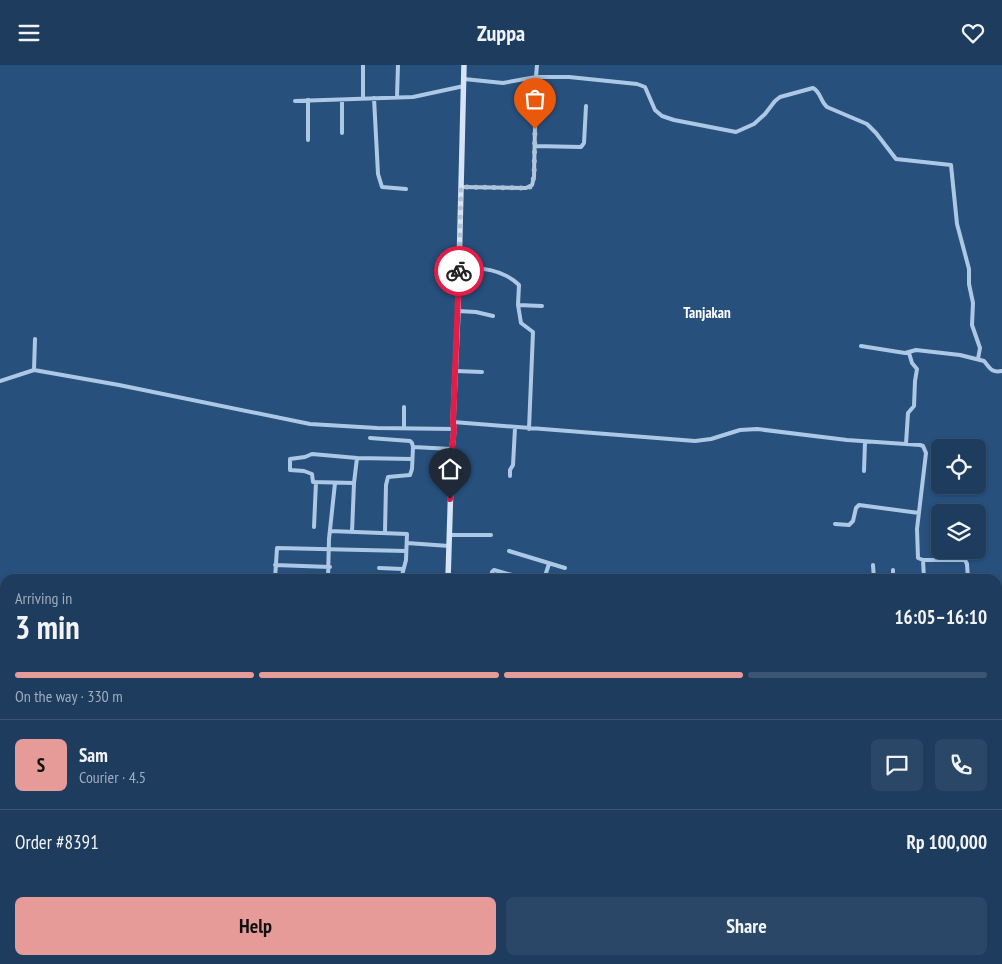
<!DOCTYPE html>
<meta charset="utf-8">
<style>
:root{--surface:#1d3c5e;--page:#2a4767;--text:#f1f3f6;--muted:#a0adbc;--line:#3b5673;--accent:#e69b98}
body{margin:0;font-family:"PT Sans Narrow",sans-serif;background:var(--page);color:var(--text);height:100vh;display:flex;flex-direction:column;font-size:19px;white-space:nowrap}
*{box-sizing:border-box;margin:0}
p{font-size:16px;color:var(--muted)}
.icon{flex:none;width:28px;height:28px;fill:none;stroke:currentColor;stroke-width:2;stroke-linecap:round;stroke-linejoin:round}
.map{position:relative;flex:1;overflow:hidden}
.panel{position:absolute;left:0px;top:509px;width:1002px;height:391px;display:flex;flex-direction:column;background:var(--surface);border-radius:15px 15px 0 0;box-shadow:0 1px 4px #0004,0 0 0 1px var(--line)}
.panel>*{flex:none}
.tools{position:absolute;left:931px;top:374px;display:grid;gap:10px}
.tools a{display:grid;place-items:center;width:55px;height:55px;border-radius:8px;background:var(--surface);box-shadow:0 1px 4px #0004,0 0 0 1px var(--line);font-size:25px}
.pin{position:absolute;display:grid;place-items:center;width:42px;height:42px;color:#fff;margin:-51px -21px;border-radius:50% 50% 50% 0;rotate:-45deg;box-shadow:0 0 5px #0007}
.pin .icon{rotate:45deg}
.courier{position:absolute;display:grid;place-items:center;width:50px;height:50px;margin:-25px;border:4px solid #e11d48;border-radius:50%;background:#fff;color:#222;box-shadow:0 1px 6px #0007}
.overview em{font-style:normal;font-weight:600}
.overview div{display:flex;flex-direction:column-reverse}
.overview{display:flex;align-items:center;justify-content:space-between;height:85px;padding:0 15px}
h1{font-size:32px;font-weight:600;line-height:38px}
.bar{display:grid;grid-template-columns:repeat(4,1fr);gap:8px 5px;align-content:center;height:60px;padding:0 15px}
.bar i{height:6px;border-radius:4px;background:var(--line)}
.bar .selected{background:var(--accent)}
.bar p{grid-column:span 4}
.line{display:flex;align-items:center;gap:12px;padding:0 15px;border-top:1px solid var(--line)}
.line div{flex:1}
.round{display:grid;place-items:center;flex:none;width:52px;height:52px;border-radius:8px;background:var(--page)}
.primary-button{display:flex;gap:10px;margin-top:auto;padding:10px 15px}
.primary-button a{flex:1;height:58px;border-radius:8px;background:var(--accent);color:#111;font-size:20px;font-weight:600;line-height:58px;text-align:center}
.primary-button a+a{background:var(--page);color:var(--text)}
header{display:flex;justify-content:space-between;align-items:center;height:65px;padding:0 15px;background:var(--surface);font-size:22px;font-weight:600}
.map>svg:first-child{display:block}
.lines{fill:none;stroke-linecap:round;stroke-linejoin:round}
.minor{stroke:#adc8e5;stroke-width:4}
.secondary{stroke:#d6e4f5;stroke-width:5.5}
.done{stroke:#b3c2d2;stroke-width:5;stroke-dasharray:0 9}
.route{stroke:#e11d48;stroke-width:6}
.labels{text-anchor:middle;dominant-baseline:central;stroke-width:4;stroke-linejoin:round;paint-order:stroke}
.quarter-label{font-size:15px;font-weight:bold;fill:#fff;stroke:#27507d}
</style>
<header><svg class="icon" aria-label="menu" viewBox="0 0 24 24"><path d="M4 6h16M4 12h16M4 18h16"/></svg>Zuppa<svg class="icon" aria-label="heart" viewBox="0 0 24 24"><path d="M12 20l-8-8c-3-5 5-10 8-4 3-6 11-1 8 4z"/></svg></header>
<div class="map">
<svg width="1002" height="899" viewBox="0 0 1002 899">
<rect width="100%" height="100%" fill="#27507d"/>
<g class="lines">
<path class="minor" d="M363 0V33
M537 0 536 12H569L637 19 645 22 655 45 662 51 674 55 736 67 754 59 765 49 775 36 780 32 813 23C821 27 820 36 827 42L867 59 876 68 896 94 951 100 957 159 969 204V219L973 238 972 260 980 283 978 294
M397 32 398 0
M374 33 378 109 382 122 406 124
M308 35V75
M295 36 413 32 464 21
M342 68V35
M535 81 581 82 584 78 586 41
M461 122 526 123 532 120 534 112 536 12 503 18 464 14
M459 203C480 202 503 204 519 220L518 240 521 258 533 267 529 364
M518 240 542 241
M458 246 476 247 493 251
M861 281 905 288 916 285 960 290 984 296C990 303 991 308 1002 306
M34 305 35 274
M456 306 482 307
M0 316 34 305 119 320 310 359 377 363 454 364
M404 342V363
M453 357 695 376 711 374 740 365 757 364 847 375 920 380 923 381 926 388 917 464 918 493 923 495H965L967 499 968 514
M370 373 410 376 412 378 413 382
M906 379 908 348 914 341 915 316 917 304 912 298 909 288
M357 393 354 418 313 417 312 409 304 406 290 405V394L305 392 312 389 357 393 412 394
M864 406 865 377
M510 411V405L513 400 515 363
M835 459 849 460 853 456 856 443 859 440 919 448
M314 462 316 417
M330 466 407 469 406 495 401 514
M352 467 354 418
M385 467 386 420 388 412 410 410 412 404 413 382 452 384
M450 470H491
M407 478 449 481
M509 486 565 503
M923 495 924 514
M275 500 330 502
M873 500 874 514
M379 503 403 504
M893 505V514
M275 514 277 483 406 486
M328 514 329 474 335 418
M490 514 492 507 494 505 526 514
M544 514 549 499
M998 597 1002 598
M0 685 5 686
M0 758 5 759
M215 895 261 898
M664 895 677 899
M3 899 5 871
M68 899 69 895
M129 899V895
M184 899 185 895
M928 899 929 895"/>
<path class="secondary" d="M448 514 452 384 454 364 453 357 458 246 464 0
M411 899V895"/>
</g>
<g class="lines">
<path class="done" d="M459 206 461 122 526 123 530 122 534 112 535 64"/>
<path class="route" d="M450 434 452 384 454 364 453 358 459 206"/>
</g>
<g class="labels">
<g class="quarter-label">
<text x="707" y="247">Tanjakan</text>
</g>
</g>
</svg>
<div class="tools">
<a><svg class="icon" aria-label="locate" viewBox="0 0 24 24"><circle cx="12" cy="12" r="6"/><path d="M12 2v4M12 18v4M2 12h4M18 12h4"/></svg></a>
<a><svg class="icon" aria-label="layers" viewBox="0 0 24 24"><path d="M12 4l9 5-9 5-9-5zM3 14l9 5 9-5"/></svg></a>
</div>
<div class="pin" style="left:535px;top:64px;background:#ea580c"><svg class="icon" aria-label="bag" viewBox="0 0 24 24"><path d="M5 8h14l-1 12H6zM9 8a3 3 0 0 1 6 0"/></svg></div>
<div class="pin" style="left:450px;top:434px;background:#1f2937"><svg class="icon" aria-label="home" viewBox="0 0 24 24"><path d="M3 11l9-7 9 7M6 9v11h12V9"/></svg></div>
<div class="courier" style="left:459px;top:206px"><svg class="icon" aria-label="bike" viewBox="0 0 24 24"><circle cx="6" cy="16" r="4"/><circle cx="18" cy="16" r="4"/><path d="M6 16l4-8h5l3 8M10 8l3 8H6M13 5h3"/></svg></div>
<section class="panel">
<div class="overview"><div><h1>3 min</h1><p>Arriving in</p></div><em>16:05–16:10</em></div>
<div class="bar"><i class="selected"></i><i class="selected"></i><i class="selected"></i><i></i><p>On the way · 330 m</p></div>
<div class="line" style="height:90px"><b class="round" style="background:var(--accent);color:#111">S</b><div><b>Sam</b><p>Courier · 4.5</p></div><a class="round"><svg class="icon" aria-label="chat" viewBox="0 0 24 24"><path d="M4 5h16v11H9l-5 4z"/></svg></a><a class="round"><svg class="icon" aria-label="phone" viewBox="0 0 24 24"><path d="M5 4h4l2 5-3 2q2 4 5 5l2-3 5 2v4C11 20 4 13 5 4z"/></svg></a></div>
<div class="line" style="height:65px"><div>Order #8391</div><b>Rp 100,000</b></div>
<div class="primary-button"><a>Help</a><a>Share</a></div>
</section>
</div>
